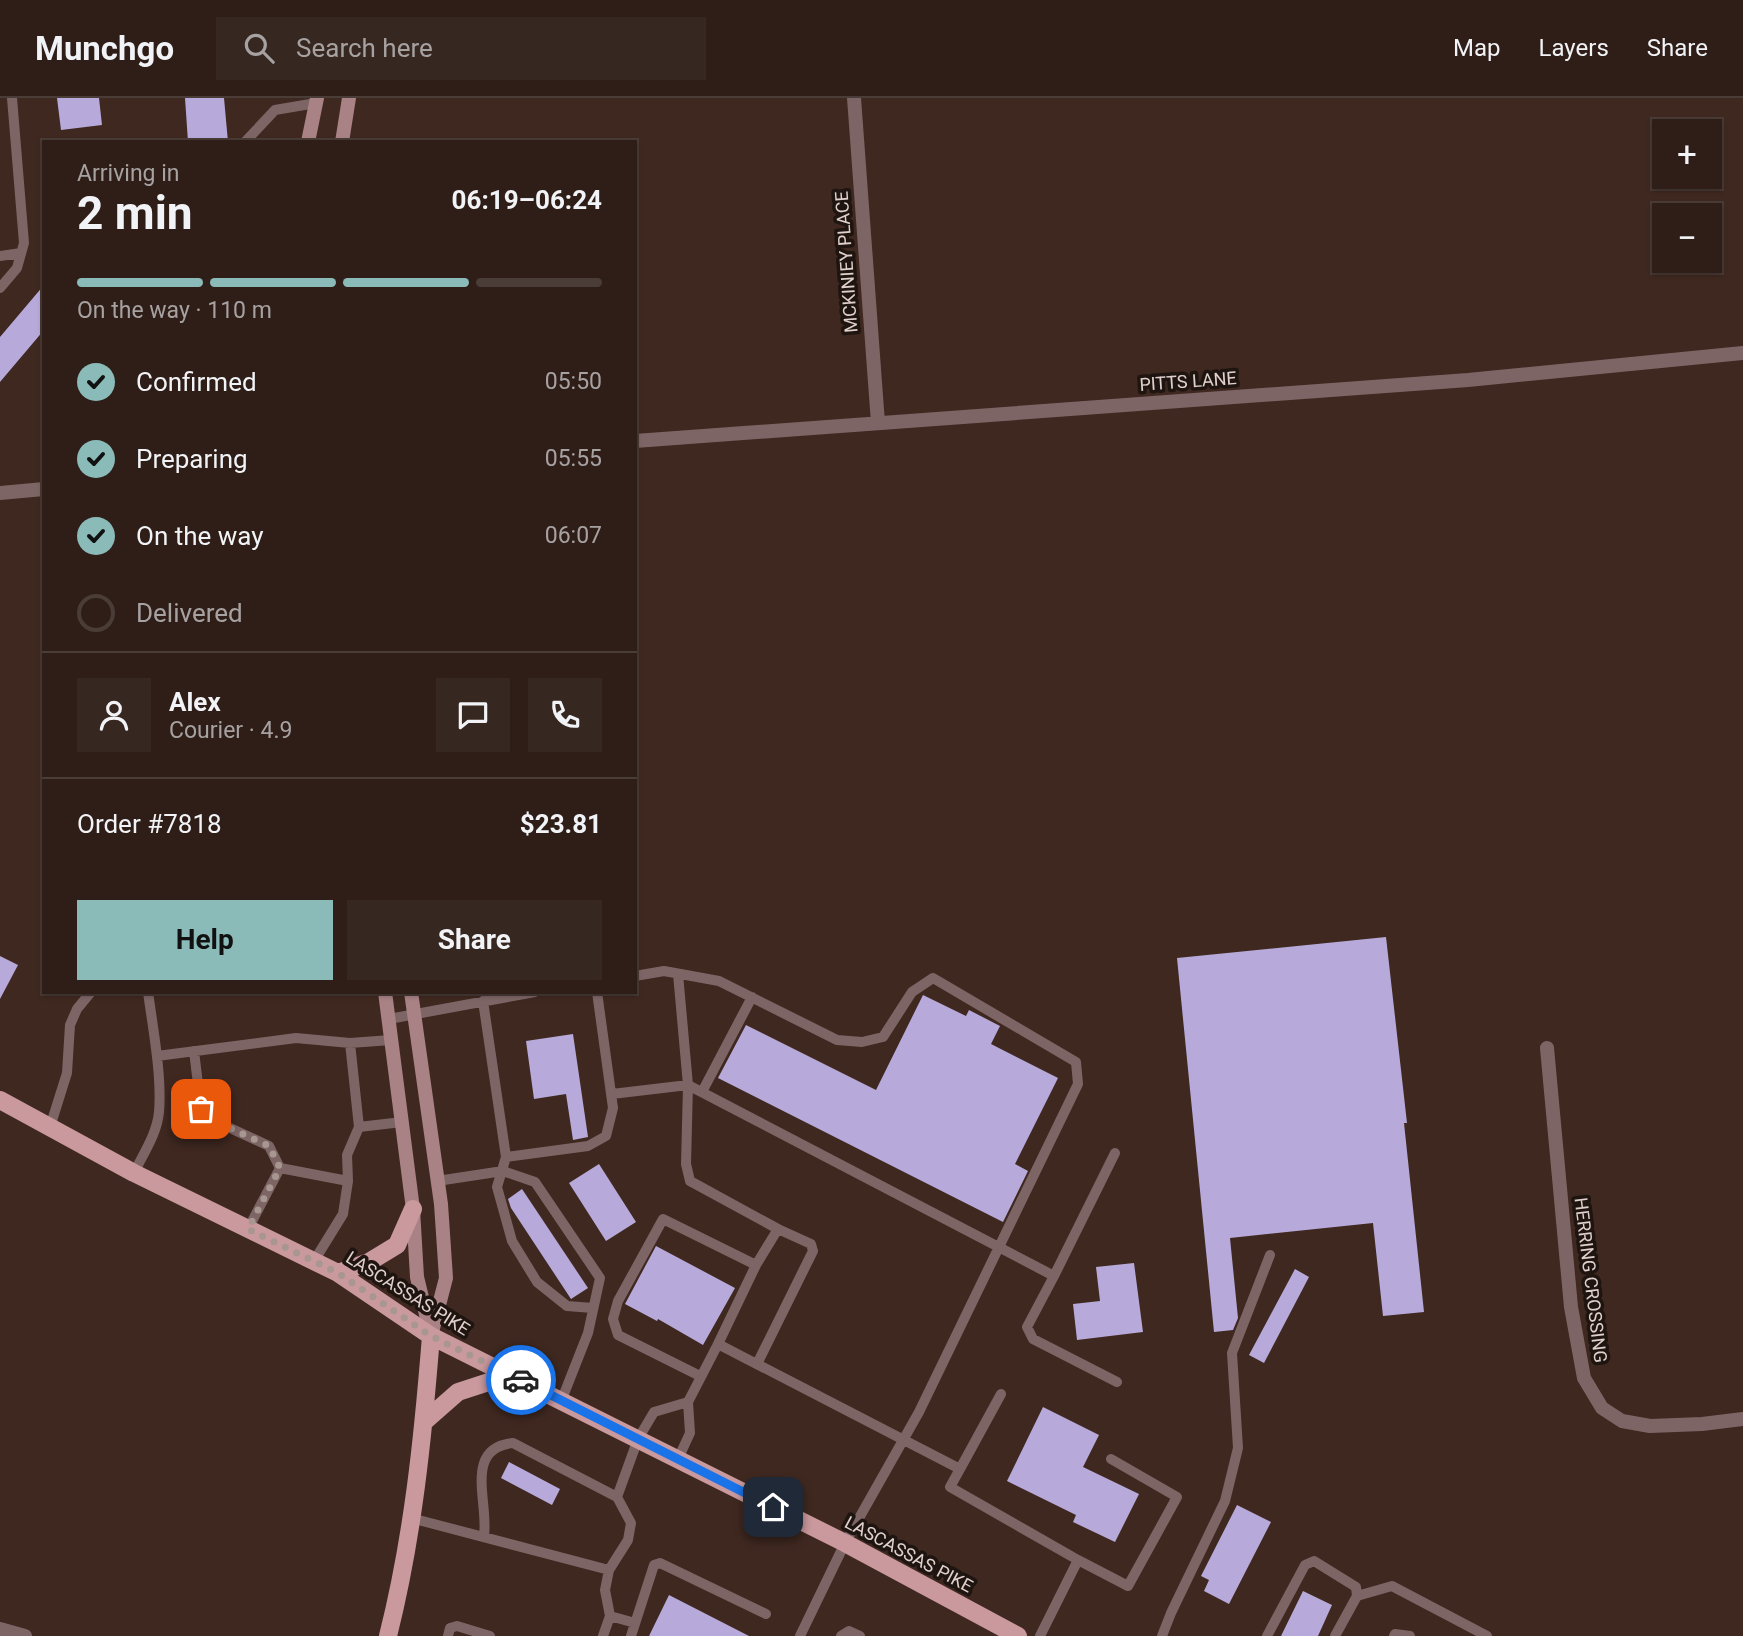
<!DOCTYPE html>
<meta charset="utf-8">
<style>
:root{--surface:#2f1e18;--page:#372721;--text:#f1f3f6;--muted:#a7a2a2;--line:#4a3c37;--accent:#8bbbb9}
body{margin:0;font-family:Roboto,sans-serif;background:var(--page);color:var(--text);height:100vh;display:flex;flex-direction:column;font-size:26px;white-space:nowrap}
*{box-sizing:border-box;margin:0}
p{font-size:23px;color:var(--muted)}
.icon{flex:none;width:38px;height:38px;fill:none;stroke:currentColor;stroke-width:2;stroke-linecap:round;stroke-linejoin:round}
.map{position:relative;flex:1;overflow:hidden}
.sheet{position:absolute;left:42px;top:42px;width:595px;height:854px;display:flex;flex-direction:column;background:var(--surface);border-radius:0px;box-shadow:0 2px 5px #0004,0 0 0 2px var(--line)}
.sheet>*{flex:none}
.fabs{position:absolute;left:1652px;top:21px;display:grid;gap:14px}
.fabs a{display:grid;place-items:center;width:70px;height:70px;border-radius:0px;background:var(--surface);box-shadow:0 2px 5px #0004,0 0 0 2px var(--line);font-size:35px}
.pin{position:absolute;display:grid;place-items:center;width:60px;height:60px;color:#fff;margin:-30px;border-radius:14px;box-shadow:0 4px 10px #0006}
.courier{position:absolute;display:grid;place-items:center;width:70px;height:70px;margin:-35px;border:5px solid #1a73e8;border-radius:50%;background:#fff;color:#222;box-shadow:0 2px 9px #0007}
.head em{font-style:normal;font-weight:700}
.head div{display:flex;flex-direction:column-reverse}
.head{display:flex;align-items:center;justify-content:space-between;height:119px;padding:0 35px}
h1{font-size:46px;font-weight:700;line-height:52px}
.bar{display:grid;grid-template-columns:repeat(4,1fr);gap:10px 7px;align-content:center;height:84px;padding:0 35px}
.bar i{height:9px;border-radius:5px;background:var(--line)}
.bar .active{background:var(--accent)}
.bar p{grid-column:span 4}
.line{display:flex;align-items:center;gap:18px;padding:0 35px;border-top:2px solid var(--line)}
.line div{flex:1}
.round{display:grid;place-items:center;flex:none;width:74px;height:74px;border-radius:0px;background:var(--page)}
ol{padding:0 35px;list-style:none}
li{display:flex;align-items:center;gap:21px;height:77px}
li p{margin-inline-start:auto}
li .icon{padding:7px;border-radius:50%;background:var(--accent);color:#111;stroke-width:4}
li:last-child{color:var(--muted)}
li i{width:38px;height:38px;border:4px solid var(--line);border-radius:50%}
.button{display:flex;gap:14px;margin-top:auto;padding:14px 35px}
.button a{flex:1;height:80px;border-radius:0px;background:var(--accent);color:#111;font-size:28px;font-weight:700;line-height:80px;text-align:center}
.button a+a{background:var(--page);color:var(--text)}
header{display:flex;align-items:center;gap:42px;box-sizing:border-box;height:98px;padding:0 35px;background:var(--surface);border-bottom:2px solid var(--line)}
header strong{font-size:33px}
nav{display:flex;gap:38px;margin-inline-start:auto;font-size:24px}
.search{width:490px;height:63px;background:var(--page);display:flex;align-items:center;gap:18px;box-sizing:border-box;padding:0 24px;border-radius:0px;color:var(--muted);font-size:26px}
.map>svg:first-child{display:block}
.building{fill:#b7aada}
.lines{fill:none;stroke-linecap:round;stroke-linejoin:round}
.lane{stroke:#7d6566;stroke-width:10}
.street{stroke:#7d6566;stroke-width:14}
.secondary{stroke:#a88285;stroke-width:14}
.primary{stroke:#ca999d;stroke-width:18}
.done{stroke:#a89690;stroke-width:7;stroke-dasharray:0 12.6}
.route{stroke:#1a73e8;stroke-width:9}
.labels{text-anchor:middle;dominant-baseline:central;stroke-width:7;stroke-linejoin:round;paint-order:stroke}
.street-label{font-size:18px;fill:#e1d1cc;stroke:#1e1410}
</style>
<header>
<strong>Munchgo</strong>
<div class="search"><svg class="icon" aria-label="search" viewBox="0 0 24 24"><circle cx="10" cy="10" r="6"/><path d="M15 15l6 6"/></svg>Search here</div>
<nav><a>Map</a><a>Layers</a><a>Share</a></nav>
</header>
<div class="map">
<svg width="1743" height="1538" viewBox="0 0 1743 1538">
<rect width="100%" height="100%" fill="#3f2820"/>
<path class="building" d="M57 0H99L102 27 61 32Z
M185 0H224L228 44H188Z
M44 187V232L0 284V239Z
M1386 839 1407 1025H1404L1424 1214 1383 1218 1373 1125 1230 1140 1238 1220 1233 1232 1214 1234 1177 860Z
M0 858 18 867 0 901Z
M923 897 966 918 969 912 1000 928 991 946 1058 980 1015 1066 1028 1073 1003 1124 718 980 746 927 876 992Z
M573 936 588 1039 573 1042 566 996 534 1001 526 943Z
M599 1066 636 1124 606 1143 569 1085Z
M522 1091 588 1190 571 1201 511 1110 508 1101Z
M656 1148 735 1190 703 1247 658 1221 657 1223 625 1206Z
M1134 1165 1143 1234 1077 1242 1073 1206 1100 1203 1096 1169Z
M1295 1171 1309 1179 1264 1265 1249 1257Z
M1043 1309 1099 1337 1083 1369 1139 1396 1115 1444 1073 1424 1076 1417 1007 1383Z
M509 1364 560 1391 552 1407 501 1380Z
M1237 1407 1271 1424 1229 1506 1204 1493 1209 1482 1201 1478Z
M1303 1493 1332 1507 1318 1538H1281Z
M669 1497 749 1538H649Z"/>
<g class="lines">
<path class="lane" d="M245 44 275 12 316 5
M0 158 21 155
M0 190 17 170 24 145 12 0
M678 876 688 987 686 1066 690 1083 778 1131 756 1167 718 1246
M635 878 664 873 719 883 837 942 862 944 883 939 912 894 933 880 1076 964 1078 986 919 1314 845 1445 800 1538
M483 903 506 1059 497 1089 512 1143 537 1184 567 1208 593 1210
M389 921 535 894
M350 945 359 1029 402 1024
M194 953 201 1011 204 1018 269 1048 280 1070 348 1083
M157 958 296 940 350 945 391 942
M702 994 752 899
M612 996 688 987 1054 1178 1027 1229 1033 1241 1117 1284
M50 1029 67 975 70 927 77 911 91 894
M506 1059 588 1048 606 1038 613 1010 597 894
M134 1075C143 1056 157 1036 159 1014 162 978 153 931 148 894
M437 1083 503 1073 535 1084 600 1180 588 1235 562 1301
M248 1131 280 1070
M314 1163 343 1116 348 1083 347 1057 359 1029
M1054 1178 1115 1055
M757 1266 813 1153 811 1146 778 1131
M700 1278 618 1237 613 1221 618 1203 663 1121 756 1167
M678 1361 690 1335 688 1304 718 1246 960 1371 950 1389 1078 1462 1128 1488 1177 1399 1111 1361
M960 1371 1001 1296
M617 1399 638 1341 654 1314 688 1304
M411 1420 609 1472
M484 1438C489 1405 463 1350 513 1345L617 1399 631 1425 628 1442 609 1472 605 1492 610 1518 635 1525
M1357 1498 1392 1488 1487 1538
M448 1538 450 1530 457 1528 490 1538
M603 1538 610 1518
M631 1538 654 1467 660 1465 766 1516
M841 1538 849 1533 860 1538
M1040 1538 1078 1462
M1162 1538 1171 1515 1225 1403 1238 1350 1232 1255 1270 1157
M1267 1538 1305 1467 1314 1463 1356 1489 1357 1498 1335 1538
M1394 1538 1395 1536 1410 1538"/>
<path class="street" d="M854 0 878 325
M635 343 1468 282 1743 255
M0 395 44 391
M1547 950 1571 1209 1584 1280 1602 1310 1622 1323 1650 1328 1702 1326 1743 1321
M0 1531 25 1538"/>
<path class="secondary" d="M308 44 317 0
M342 44 349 0
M385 894 413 1111 417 1179 430 1233
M411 894 441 1106 446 1180 431 1238"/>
<path class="primary" d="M0 1002 134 1075 338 1175 431 1238 845 1445 1018 1538
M338 1175 369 1164 397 1147 413 1111
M425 1323 458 1294 510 1277
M388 1538C413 1439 423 1339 431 1238"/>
</g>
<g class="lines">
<path class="done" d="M201 1011 204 1018 269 1048 280 1070 248 1131 338 1175 431 1238 521 1282"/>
<path class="route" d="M521 1282 773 1409"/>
</g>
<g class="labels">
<g class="street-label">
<text transform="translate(846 164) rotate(-94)">MCKINIEY PLACE</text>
<text transform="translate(1188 283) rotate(-4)">PITTS LANE</text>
<text transform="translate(1591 1182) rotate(83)">HERRING CROSSING</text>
<text transform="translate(408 1195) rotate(32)">LASCASSAS PIKE</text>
<text transform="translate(909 1456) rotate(28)">LASCASSAS PIKE</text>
</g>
</g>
</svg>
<div class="fabs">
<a>+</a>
<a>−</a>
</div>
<div class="pin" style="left:201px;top:1011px;background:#ea580c"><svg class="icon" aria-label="bag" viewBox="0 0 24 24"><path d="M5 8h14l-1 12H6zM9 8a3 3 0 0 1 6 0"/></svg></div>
<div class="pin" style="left:773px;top:1409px;background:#1f2937"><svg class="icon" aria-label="home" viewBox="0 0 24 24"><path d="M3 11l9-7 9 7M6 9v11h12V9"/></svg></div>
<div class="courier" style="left:521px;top:1282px"><svg class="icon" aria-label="car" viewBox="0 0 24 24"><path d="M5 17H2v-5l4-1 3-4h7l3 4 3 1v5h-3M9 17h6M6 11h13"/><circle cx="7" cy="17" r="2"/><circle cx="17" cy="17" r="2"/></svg></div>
<section class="sheet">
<div class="head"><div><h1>2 min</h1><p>Arriving in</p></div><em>06:19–06:24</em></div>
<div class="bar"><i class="active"></i><i class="active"></i><i class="active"></i><i></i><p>On the way · 110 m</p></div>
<ol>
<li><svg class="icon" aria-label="check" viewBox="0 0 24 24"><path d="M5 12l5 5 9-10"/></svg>Confirmed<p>05:50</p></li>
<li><svg class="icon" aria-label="check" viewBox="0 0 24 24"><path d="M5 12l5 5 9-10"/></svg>Preparing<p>05:55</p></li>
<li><svg class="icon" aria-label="check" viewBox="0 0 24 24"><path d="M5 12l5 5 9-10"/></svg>On the way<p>06:07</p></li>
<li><i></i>Delivered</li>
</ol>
<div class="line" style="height:126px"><a class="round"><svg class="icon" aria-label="person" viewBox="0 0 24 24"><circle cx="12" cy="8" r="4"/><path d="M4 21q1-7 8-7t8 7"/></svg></a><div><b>Alex</b><p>Courier · 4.9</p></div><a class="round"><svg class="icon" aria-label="chat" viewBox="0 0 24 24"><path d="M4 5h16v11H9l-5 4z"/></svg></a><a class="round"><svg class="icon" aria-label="phone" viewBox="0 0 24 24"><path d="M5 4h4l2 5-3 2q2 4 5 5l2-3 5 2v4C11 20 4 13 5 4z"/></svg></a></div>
<div class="line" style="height:91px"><div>Order #7818</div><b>$23.81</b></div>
<div class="button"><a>Help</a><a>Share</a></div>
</section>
</div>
